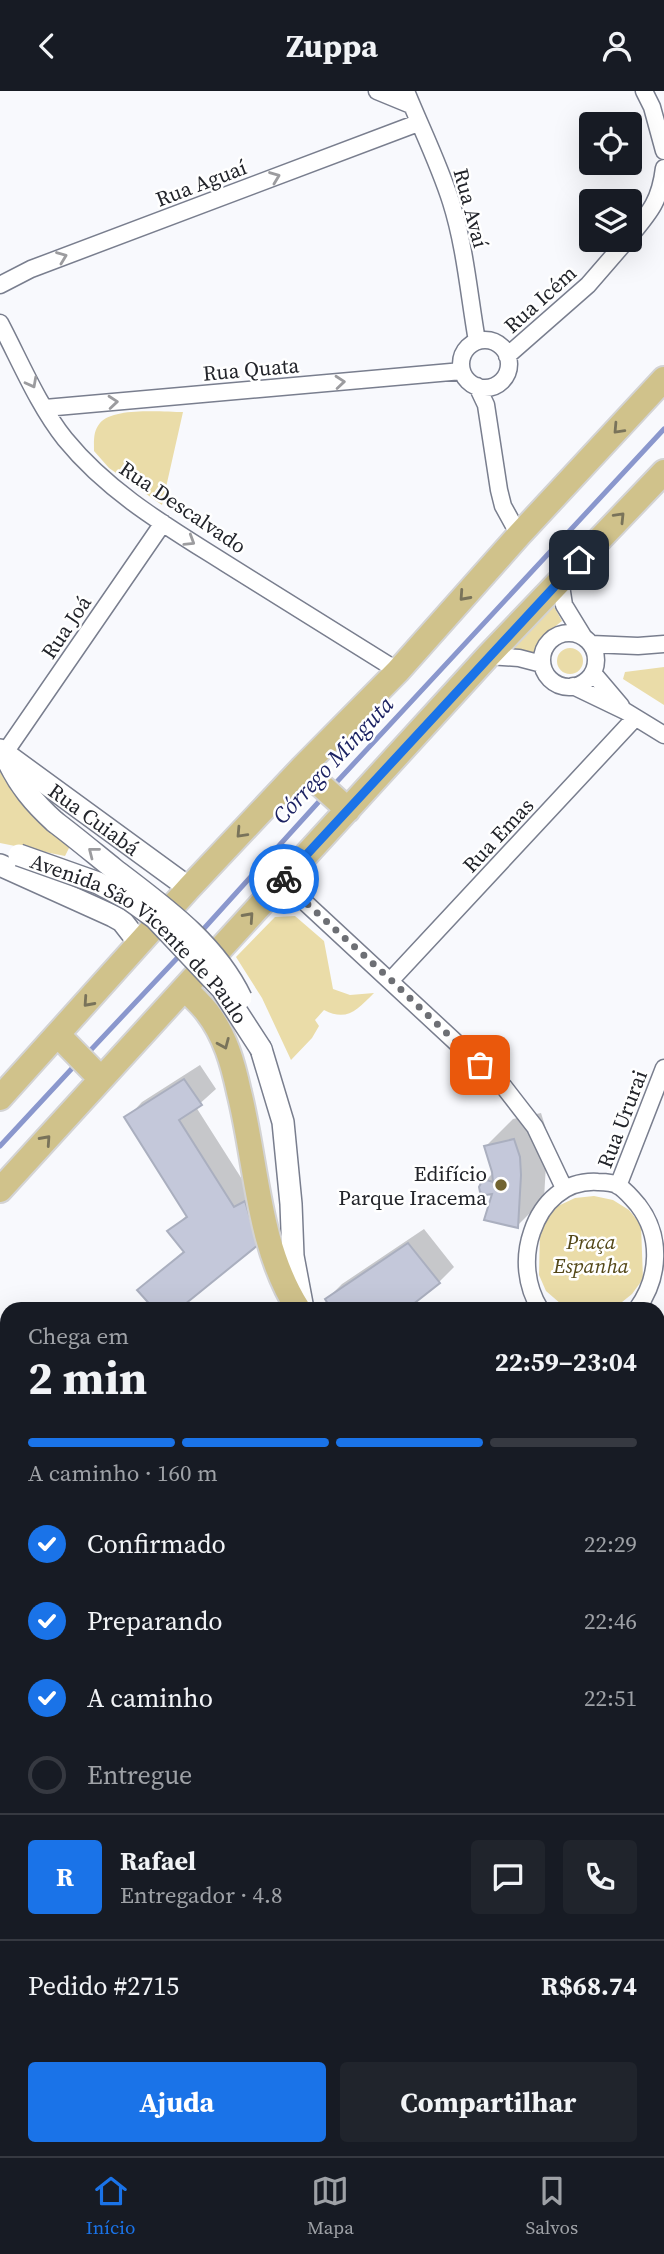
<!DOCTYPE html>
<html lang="pt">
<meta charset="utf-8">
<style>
:root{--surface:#171b24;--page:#20242c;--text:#f1f3f6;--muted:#9ea1a6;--line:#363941;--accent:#1a73e8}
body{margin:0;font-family:"Source Serif 4",serif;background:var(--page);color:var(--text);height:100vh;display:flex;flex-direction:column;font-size:26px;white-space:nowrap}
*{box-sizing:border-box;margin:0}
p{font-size:23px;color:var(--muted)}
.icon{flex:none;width:38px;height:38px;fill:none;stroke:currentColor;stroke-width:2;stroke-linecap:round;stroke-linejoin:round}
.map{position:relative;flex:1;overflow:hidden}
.details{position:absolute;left:0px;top:1211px;width:665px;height:854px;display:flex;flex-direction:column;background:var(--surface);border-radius:21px 21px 0 0;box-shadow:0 7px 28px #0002}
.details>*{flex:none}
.tools{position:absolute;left:579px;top:21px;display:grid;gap:14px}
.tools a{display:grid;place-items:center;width:63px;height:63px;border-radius:7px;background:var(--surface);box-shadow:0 7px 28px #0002;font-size:35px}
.pin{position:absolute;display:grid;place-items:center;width:60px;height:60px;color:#fff;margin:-30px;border-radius:14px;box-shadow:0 4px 10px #0006}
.courier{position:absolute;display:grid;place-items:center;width:70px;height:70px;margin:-35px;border:5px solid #1a73e8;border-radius:50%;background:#fff;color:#222;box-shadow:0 2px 9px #0007}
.head em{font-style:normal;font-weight:700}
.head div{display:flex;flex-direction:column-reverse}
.head{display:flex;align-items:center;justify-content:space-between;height:119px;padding:0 28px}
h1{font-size:46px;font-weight:700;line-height:52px}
.bar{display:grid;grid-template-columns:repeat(4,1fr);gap:10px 7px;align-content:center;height:84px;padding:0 28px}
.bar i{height:9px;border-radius:5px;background:var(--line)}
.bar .on{background:var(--accent)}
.bar p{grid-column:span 4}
.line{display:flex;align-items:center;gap:18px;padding:0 28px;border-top:2px solid var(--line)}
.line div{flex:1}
.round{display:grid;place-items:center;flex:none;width:74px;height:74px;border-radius:7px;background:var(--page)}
ol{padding:0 28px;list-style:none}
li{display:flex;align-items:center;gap:21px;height:77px}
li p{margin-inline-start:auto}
li .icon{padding:7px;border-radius:50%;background:var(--accent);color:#fff;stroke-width:4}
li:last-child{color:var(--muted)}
li i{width:38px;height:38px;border:4px solid var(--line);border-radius:50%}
.action{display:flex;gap:14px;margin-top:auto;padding:14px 28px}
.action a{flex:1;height:80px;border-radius:7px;background:var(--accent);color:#fff;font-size:28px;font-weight:700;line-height:80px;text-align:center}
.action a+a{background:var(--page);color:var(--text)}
header{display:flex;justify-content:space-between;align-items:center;height:91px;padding:0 28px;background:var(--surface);font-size:32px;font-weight:700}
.menu{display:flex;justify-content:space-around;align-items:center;height:98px;border-top:2px solid var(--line);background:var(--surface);font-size:19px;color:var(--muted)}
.menu a{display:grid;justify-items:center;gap:4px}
.menu .on{color:var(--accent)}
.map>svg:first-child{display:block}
.green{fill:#eadca8}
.shadow{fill:#0003}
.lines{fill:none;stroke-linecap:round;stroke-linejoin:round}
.stream{stroke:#8a97cd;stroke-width:5}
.building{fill:#c4c8da;stroke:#aaafbf;stroke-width:2}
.street-casing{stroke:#797e8e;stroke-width:19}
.secondary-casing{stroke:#797e8e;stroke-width:24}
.primary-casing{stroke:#d3d3d4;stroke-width:28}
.street{stroke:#fff;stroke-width:16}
.secondary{stroke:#fff;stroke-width:21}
.primary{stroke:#d0c28b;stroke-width:24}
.secondary-bridge-casing{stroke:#797e8e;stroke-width:24;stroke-linecap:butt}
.secondary-bridge{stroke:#fff;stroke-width:21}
.oneway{stroke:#9c9c9f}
.oneway2{stroke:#79735a}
.done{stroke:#6d6f74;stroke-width:7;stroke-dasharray:0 12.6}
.route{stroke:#1a73e8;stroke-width:9}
.poi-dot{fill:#716330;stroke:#fff;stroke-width:2.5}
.labels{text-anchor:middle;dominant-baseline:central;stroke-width:5;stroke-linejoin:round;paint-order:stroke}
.street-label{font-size:21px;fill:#22242a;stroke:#fff}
.poi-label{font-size:21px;fill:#22242a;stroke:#fff;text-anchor:end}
.park-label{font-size:21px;font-style:italic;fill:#544819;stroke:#fff}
.water-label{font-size:23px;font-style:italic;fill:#1d2363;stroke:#fff}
</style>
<header><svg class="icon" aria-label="back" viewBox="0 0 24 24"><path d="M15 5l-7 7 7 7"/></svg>Zuppa<svg class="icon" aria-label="person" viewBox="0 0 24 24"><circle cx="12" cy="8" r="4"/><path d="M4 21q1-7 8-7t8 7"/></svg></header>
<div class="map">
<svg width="664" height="2065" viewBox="0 0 664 2065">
<rect width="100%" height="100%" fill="#f8f9fd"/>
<path class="green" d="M183 321 162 414 109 377 94 360C94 350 93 340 100 332 113 316 163 321 183 321Z
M552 512 562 530C550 540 539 546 538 563L512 558Z
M557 570a13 13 0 1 1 26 0a13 13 0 1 1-26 0Z
M664 576V614L623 588 625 581Z
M0 681 30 718 71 753 65 765 0 752Z
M295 825 324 850 333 898 350 904 374 902C357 919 347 931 324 919L315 929 319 935 312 947 291 969 262 907 236 866 275 826Z
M594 1105 613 1109 629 1119 641 1134 643 1188 632 1203 617 1215 606 1218H575L561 1213 546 1200 539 1184 540 1139 544 1129 558 1115 575 1107Z"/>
<path class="shadow" d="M200 974 216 998 196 1016 273 1137 176 1218H156L139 1199 185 1159 170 1140 187 1124 127 1027 142 1011Z
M541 1022 546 1038 547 1056 544 1108 517 1135 494 1101 482 1093 494 1081 486 1055 513 1028Z
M424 1138 454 1176 439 1191 404 1218H333L327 1208 342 1193Z
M664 1776V1822L658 1814V1780Z"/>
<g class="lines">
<path class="stream" d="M333 695 664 338
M199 843 324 705
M87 963 181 863
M0 1055 77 972"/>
</g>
<path class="building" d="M184 988 202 1014 179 1029 234 1116 245 1110 258 1154 179 1218H154L137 1199 184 1161 167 1140 187 1126 124 1026Z
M514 1048 520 1066 521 1084 518 1137 484 1129 492 1103 486 1104 480 1101 479 1096 481 1092 487 1089 493 1091 492 1081 484 1055Z
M408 1152 440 1192 407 1218H331L325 1208Z
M658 1782 664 1789V1824L658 1817Z
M664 1908V2034L658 2038V1913Z
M592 2058H632L622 2065H598Z"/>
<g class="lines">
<g class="street-casing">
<path id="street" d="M377 0 411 14
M406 0C421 37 439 73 451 111 465 155 469 204 477 250
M644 0 652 16 664 60
M630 145C650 121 660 110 664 77
M0 194 31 178 418 32
M0 232C20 270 38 314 65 348 109 402 168 436 225 472 283 508 340 544 398 580
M461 273a24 24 0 1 1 48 0a24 24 0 1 1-48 0Z
M507 265 588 194 627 149
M477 295 486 314 499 399 503 415 519 444
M45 317 462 280
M560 488 564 514 583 545
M542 569a27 27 0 1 1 54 0a27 27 0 1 1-54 0Z
M591 553 638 555 664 553
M488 565 519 567 542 573
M593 582 621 615
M573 595 625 620 664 644
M4 663 163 432
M282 790 504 996 535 1036 564 1097
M391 889 635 627
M618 1095 664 977
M540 1218C526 1195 523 1167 532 1141 542 1111 565 1089 598 1091 605 1091 614 1092 619 1095 626 1100 633 1108 638 1114 662 1145 660 1186 637 1218
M658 1275 664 1284
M0 1313 7 1322
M0 1482 7 1476
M658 1727 664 1723
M0 1741 7 1751
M0 1807 7 1801
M239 2058 244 2065
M572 2058 578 2065
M94 2065 103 2058"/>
</g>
<g class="secondary-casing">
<g id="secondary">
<path id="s1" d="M0 659 189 797"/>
<path d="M7 668C19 694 34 712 55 731"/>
<path d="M0 774 113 825 122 830 140 853"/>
<path d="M261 958 283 1031 291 1113 293 1165 303 1218"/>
<path d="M658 1755 664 1763"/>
<path d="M658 1863 664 1859"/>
<path d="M404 2065 413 2058"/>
</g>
</g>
<g class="primary-casing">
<path id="primary" d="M302 677 348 719
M185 898C192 905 201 913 207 921 225 944 233 973 239 1001 257 1073 257 1153 298 1218
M58 944 101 988
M0 1007 189 797 302 677 398 580 519 444 664 288
M0 1099 488 565 664 381"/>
</g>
<use href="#street" class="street"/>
<use href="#secondary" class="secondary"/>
<use href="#primary" class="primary"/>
<g class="secondary-bridge-casing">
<g id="secondary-bridge">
<path d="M55 731C75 746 94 762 114 778 162 815 214 851 241 907"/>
<path id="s2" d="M19 764 98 792 130 809 155 827 222 898 261 958"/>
</g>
</g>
<use href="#secondary-bridge" class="secondary-bridge"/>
</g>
<defs><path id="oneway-chevron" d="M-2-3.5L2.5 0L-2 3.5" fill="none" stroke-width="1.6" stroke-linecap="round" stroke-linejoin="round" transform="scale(1.75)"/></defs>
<g class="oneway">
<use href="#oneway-chevron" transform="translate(275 86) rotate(-21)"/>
<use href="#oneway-chevron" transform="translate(62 166) rotate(-21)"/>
<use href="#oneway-chevron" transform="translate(340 291) rotate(-5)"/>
<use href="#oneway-chevron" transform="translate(32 292) rotate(62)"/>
<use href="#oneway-chevron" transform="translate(113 311) rotate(-5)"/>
<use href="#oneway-chevron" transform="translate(190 450) rotate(32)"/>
<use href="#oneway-chevron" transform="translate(93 761) rotate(-142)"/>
</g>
<g class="oneway2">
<use href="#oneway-chevron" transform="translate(618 338) rotate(133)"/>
<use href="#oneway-chevron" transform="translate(620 426) rotate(-46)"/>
<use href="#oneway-chevron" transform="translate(464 505) rotate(132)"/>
<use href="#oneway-chevron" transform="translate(241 742) rotate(133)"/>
<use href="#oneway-chevron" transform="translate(249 826) rotate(-48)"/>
<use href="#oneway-chevron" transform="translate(88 911) rotate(132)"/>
<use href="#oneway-chevron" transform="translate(224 953) rotate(67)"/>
<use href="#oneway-chevron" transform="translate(46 1049) rotate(-48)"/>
</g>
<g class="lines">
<path class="done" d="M284 788 282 790 391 889 480 974"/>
<path class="route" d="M284 788 579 469"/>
</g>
<circle class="poi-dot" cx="501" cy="1094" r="7"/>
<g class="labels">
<g class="street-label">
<text transform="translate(201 92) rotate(-21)">Rua Aguaí</text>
<text transform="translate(471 117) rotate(75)">Rua Avaí</text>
<text transform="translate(540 208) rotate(-42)">Rua Icém</text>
<text transform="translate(251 278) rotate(-5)">Rua Quata</text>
<text transform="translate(183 416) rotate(34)">Rua Descalvado</text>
<text transform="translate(66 536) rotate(-56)">Rua Joá</text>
<text stroke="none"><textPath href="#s1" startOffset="117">Rua Cuiabá</textPath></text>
<text transform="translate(498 744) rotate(-47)">Rua Emas</text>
<text stroke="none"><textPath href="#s2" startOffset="150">Avenida São Vicente de Paulo</textPath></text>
<text transform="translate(622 1028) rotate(-69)">Rua Ururai</text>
</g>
<g class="poi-label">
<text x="487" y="1082">Edifício<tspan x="487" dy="24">Parque Iracema</tspan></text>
</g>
<g class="park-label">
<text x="591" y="1150">Praça<tspan x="591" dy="24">Espanha</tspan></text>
</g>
<g class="water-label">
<text transform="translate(333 669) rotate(-47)">Córrego Minguta</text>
</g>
</g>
</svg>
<div class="tools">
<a><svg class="icon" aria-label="locate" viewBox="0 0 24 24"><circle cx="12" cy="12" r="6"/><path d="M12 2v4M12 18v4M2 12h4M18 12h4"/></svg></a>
<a><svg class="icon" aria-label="layers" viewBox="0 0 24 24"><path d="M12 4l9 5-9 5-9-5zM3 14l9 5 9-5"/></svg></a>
</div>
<div class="pin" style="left:480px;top:974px;background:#ea580c"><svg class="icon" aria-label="bag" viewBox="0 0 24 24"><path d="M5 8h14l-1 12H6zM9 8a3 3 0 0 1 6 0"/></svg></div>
<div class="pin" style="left:579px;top:469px;background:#1f2937"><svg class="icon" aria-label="home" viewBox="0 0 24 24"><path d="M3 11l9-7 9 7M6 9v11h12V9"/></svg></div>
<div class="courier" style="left:284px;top:788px"><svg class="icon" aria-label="bike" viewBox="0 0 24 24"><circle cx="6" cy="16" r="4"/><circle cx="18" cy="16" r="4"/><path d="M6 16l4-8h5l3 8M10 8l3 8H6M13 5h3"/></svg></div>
<section class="details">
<div class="head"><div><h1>2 min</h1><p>Chega em</p></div><em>22:59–23:04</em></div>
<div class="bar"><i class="on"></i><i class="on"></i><i class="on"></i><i></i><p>A caminho · 160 m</p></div>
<ol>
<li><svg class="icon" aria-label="check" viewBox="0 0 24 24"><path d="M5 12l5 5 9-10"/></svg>Confirmado<p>22:29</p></li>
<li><svg class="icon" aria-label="check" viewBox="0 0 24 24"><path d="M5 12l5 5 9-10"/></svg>Preparando<p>22:46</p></li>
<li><svg class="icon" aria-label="check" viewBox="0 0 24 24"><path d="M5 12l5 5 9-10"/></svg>A caminho<p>22:51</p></li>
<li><i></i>Entregue</li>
</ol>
<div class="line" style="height:126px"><b class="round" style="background:var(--accent);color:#fff">R</b><div><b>Rafael</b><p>Entregador · 4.8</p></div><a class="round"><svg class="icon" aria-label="chat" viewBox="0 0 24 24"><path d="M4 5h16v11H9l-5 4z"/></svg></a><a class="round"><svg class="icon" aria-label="phone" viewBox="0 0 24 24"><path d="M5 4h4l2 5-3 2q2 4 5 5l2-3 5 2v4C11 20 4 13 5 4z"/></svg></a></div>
<div class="line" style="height:91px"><div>Pedido #2715</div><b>R$68.74</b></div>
<div class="action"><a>Ajuda</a><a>Compartilhar</a></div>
</section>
</div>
<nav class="menu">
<a class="on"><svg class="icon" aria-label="home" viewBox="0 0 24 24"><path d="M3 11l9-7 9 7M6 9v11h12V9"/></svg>Início</a>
<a><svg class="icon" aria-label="map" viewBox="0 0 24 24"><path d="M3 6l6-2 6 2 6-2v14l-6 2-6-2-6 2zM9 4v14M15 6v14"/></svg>Mapa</a>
<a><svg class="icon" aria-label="saved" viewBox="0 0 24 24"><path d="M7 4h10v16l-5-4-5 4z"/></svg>Salvos</a>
</nav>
